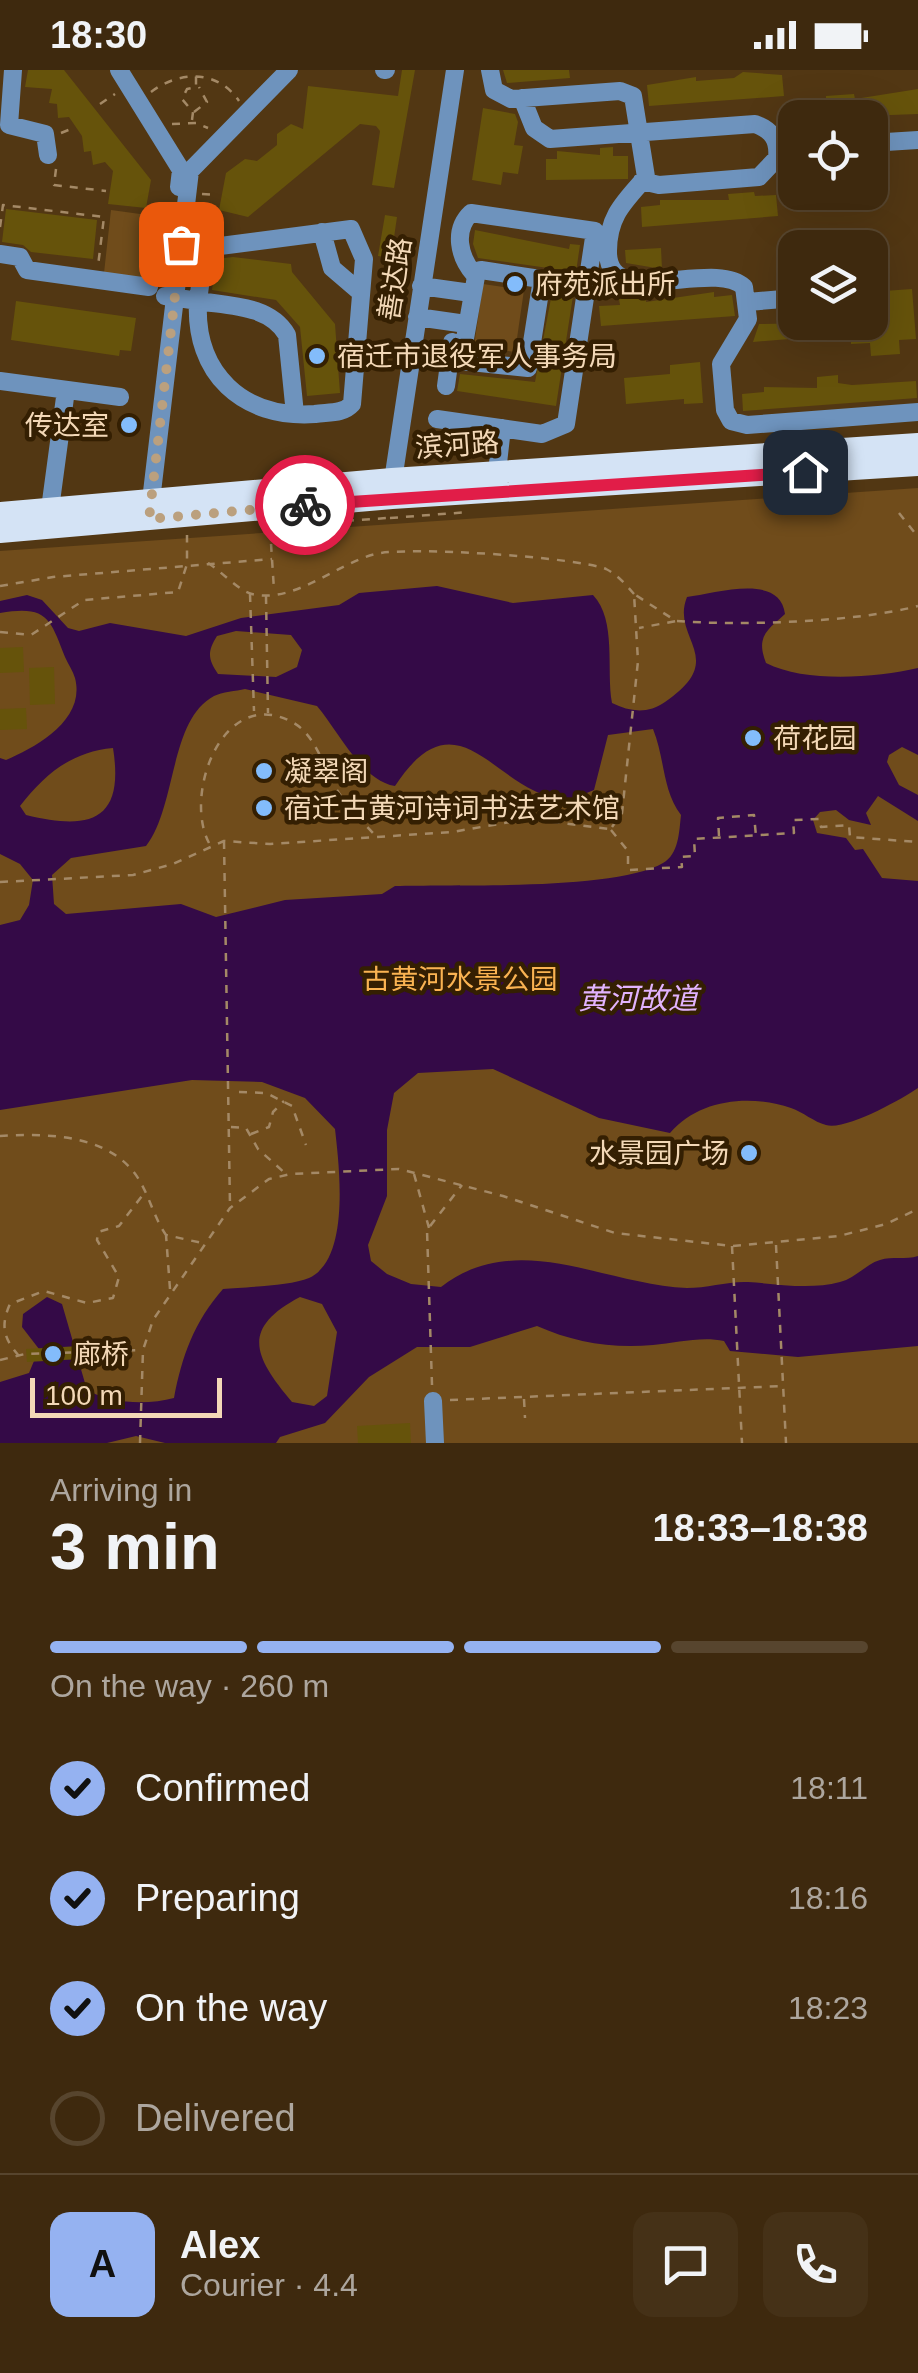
<!DOCTYPE html>
<meta charset="utf-8">
<style>
:root{--surface:#3e290e;--page:#453117;--text:#f1f3f6;--muted:#ada69e;--line:#57452e;--accent:#95b2f1}
body{margin:0;font-family:Helvetica,"Noto Sans SC",sans-serif;background:var(--page);color:var(--text);height:100vh;display:flex;flex-direction:column;font-size:38px;white-space:nowrap}
*{box-sizing:border-box;margin:0}
p{font-size:32px;color:var(--muted)}
.icon{flex:none;width:55px;height:55px;fill:none;stroke:currentColor;stroke-width:2;stroke-linecap:round;stroke-linejoin:round}
.map{position:relative;height:1373px;overflow:hidden}
.panel{display:flex;flex-direction:column;background:var(--surface);flex:1}
.panel>*{flex:none}
.buttons{position:absolute;left:778px;top:30px;display:grid;gap:20px}
.buttons a{display:grid;place-items:center;width:110px;height:110px;border-radius:20px;background:var(--surface);box-shadow:0 10px 40px #0002,0 0 0 2px var(--line);font-size:50px}
.scale{position:absolute;left:30px;bottom:25px;width:192px;box-sizing:border-box;padding-left:10px;border:5px solid #f3d8b7;border-top:0;font-size:28px;line-height:35px;white-space:nowrap;color:#f3d8b7;-webkit-text-stroke:8px #341f02;paint-order:stroke}
.pin{position:absolute;display:grid;place-items:center;width:85px;height:85px;color:#fff;margin:-42px;border-radius:20px;box-shadow:0 5px 15px #0006}
.courier{position:absolute;display:grid;place-items:center;width:100px;height:100px;margin:-50px;border:8px solid #e11d48;border-radius:50%;background:#fff;color:#222;box-shadow:0 2px 12px #0007}
.headline em{font-style:normal;font-weight:700}
.headline div{display:flex;flex-direction:column-reverse}
.headline{display:flex;align-items:center;justify-content:space-between;height:170px;padding:0 50px}
h1{font-size:65px;font-weight:700;line-height:75px}
.bar{display:grid;grid-template-columns:repeat(4,1fr);gap:15px 10px;align-content:center;height:120px;padding:0 50px}
.bar i{height:12px;border-radius:8px;background:var(--line)}
.bar .on{background:var(--accent)}
.bar p{grid-column:span 4}
.line{display:flex;align-items:center;gap:25px;padding:0 50px;border-top:2px solid var(--line)}
.line div{flex:1}
.round{display:grid;place-items:center;flex:none;width:105px;height:105px;border-radius:20px;background:var(--page)}
ol{padding:0 50px;list-style:none}
li{display:flex;align-items:center;gap:30px;height:110px}
li p{margin-inline-start:auto}
li .icon{padding:10px;border-radius:50%;background:var(--accent);color:#111;stroke-width:4}
li:last-child{color:var(--muted)}
li i{width:55px;height:55px;border:5px solid var(--line);border-radius:50%}
.status{display:flex;justify-content:space-between;align-items:center;height:70px;padding:0 50px;background:var(--surface);direction:ltr}
.status svg{height:28px;fill:currentColor}
.map>svg:first-child{display:block}
.green{fill:#704c1b}
.water{fill:#340a47;fill-rule:evenodd}
.building{fill:#66530b}
.lines{fill:none;stroke-linecap:round;stroke-linejoin:round}
.path{stroke:#a48966;stroke-width:2.5;stroke-dasharray:8 8;stroke-linecap:butt}
.minor{stroke:#6e93bd;stroke-width:18}
.major{stroke:#d4e3f5;stroke-width:22}
.done{stroke:#bba07e;stroke-width:10;stroke-dasharray:0 18}
.route{stroke:#e11d48;stroke-width:12}
.poi-dot{fill:#83bcfb;stroke:#341f02;stroke-width:4}
.labels{text-anchor:middle;dominant-baseline:central;stroke-width:9;stroke-linejoin:round;paint-order:stroke}
.street-label{font-size:28px;fill:#f3d8b7;stroke:#341f02}
.poi-label{font-size:28px;fill:#f3d8b7;stroke:#341f02;text-anchor:start}
.park-label{font-size:28px;fill:#fab352;stroke:#341f02}
.water-label{font-size:30px;font-style:italic;fill:#e1b3fd;stroke:#341f02}
</style>
<div class="status"><b>18:30</b><svg viewBox="0 0 49 12"><path d="M0 12V9h3v3zM5 12V6h3v6zM10 12V3h3v9zM15 12V0h3v12zM26 1h20v11H26zM47 4h2v5h-2z"/></svg></div>
<div class="map">
<svg width="918" height="1373" viewBox="0 0 918 1373">
<rect width="100%" height="100%" fill="#523713"/>
<path class="green" d="M111 140 162 147 154 213 104 203Z
M483 214 524 220 515 282 474 276Z
M918 418V1373H0V481Z"/>
<path class="water" d="M437 516 513 533 593 525C617 550 606 600 612 633 630 642 648 644 665 632 730 588 670 569 687 527 715 524 780 502 785 544 766 561 756 567 766 593 805 613 875 608 918 598V685L902 677 889 685 887 692 899 715 918 725V751L878 726 866 743 871 755 849 750 836 740 820 742 813 750 817 763 846 768 855 780 863 779 882 808 918 811V1018C902 1029 845 1061 826 1055 814 1052 803 1042 791 1038 750 1024 699 1029 670 1063L599 1048 493 999 418 1003 394 1023 387 1060V1126L368 1175 371 1191 387 1204 411 1214 441 1217C517 1158 605 1215 687 1218 707 1218 729 1211 748 1212 778 1214 810 1220 840 1212 856 1208 866 1194 880 1190 892 1186 906 1190 918 1186V1276L798 1287 730 1281 724 1271C701 1266 676 1273 653 1275 612 1279 573 1272 537 1256L470 1277H417L369 1307 325 1353 280 1367 276 1373H165L136 1366 107 1373H0V1312L29 1303 39 1279 22 1257 23 1244 47 1227 62 1234 87 1320C111 1334 148 1335 174 1328 182 1286 194 1252 223 1219 245 1217 290 1216 309 1208 351 1189 339 1095 335 1059L305 1028 262 1012 192 1010 0 1040V855L20 850 29 835 33 810 20 794 0 784V688L6 690C36 677 86 650 75 608 73 601 68 594 65 587 50 549 48 535 0 543V531L27 525 42 530 68 558 79 561 110 553 186 566 241 548 339 535 359 523ZM236 561 291 565 302 580 297 597 276 607 218 604C208 589 207 582 217 566ZM245 619 317 636C339 662 362 711 395 716 460 617 496 726 565 729 574 729 586 723 594 720L608 665 653 659C665 688 662 720 681 745 679 762 679 784 663 793 615 821 456 814 395 816L382 824 285 830 216 847 181 834 66 844 54 834 52 805 71 788 146 776C177 736 169 650 214 626 222 622 236 621 245 619ZM113 678C125 753 88 760 26 745L20 736C45 704 71 682 113 678ZM300 1227 322 1234 337 1262 327 1326 314 1336 292 1332C253 1286 241 1258 300 1227Z"/>
<path class="building" d="M28 0H64L151 110 146 138 108 134 113 101 105 92 93 95 91 81 84 82 82 66 69 47 58 48 57 34 49 33 52 19 25 17Z
M402 0H415L394 118 372 115 380 61 376 56 360 54 248 147 219 140 226 103 245 89 257 91 277 75V64L291 54 303 59 308 16 398 26Z
M503 0H569L570 8 507 13Z
M743 2 782 5 784 26 649 36 647 15 696 7V11L734 8Z
M918 19V44L808 48 807 31 826 30V26L854 24 855 29Z
M483 38 515 44 518 52 514 75 523 76 518 104 503 102 501 115 472 110Z
M613 77V86H628V109L546 110V89H557V81L600 85V78Z
M754 122 755 126 776 125 778 146 642 157 641 137 660 135V130H729L728 124Z
M6 139 97 150 93 189 31 182 23 175 2 172Z
M385 145 397 147 391 188 378 186Z
M475 160 569 179 570 174 580 175 576 202 478 188 473 174Z
M661 178 662 199 626 193 625 180Z
M233 187 291 194 292 202 335 254 340 323 307 326 300 257 276 230 212 220 216 189Z
M912 219 916 269 899 270 900 284 871 286 870 273 851 274V264L753 272 759 254 870 252V222Z
M714 222V227L732 225 735 246 601 256 599 236 620 235 619 229 646 227V232Z
M552 223 573 226 556 336 457 321 460 304 535 312Z
M16 231 136 248 131 281 120 280 119 286 11 270Z
M700 292 703 333 684 334V329L626 334 624 308 670 304V295Z
M838 305V313L852 315 916 311 917 328 743 341 742 324 764 322V317L817 318V307Z
M23 577 24 602 0 603V578Z
M54 597 55 634 30 635 29 598Z
M26 638 27 659 0 660V639Z
M80 1276 81 1289 27 1292 26 1279Z
M410 1353 411 1373H358L357 1356Z"/>
<g class="lines">
<path class="path" d="M151 22C180 0 218 0 239 31
M100 34 115 24
M194 42 207 32 199 17
M192 50 193 42 182 29 187 19 196 17V6
M172 54 196 53 208 58
M61 63 71 59
M56 99 54 115 106 121
M202 124 215 125
M0 157 3 135 104 147 98 196
M899 443 918 467
M390 448 469 442
M330 452 387 448
M270 458 274 520
M208 493C221 501 239 521 252 524 294 534 336 494 375 484 407 476 576 487 606 499 618 505 626 515 634 524
M0 516 53 507 272 489
M250 524 254 641
M266 526 268 643
M677 551C741 556 857 552 918 536
M0 562 31 565 84 530 178 522 187 494V465
M612 757 622 743 638 591 634 524 676 551 639 558
M611 760 628 781V800L682 797 681 787 695 786 694 769 794 763 793 750 820 749 821 757 849 755 850 767 918 772
M719 766 718 748 754 745 756 766
M224 771 230 1136
M209 773C183 724 223 615 292 652 315 664 323 695 334 715 344 733 359 748 373 763
M0 812 133 805 173 794 224 771 270 774 452 762 528 749 610 759
M239 1022 266 1023 292 1036 306 1075
M231 1057 246 1058 258 1079 286 1104
M251 1064 269 1057 273 1042 284 1031
M0 1066C49 1063 116 1064 142 1115 151 1132 155 1149 166 1165
M414 1104 429 1158
M776 1175 786 1373
M732 1176 742 1373
M170 1219 166 1165 202 1173
M19 1286C4 1269 0 1256 10 1234L44 1221 87 1233 113 1228 119 1207 97 1170 98 1162 119 1156 145 1122
M0 1290 25 1284 141 1280
M432 1315 427 1160 462 1115
M524 1329 525 1348
M450 1330 783 1316
M140 1373 143 1280 153 1250 230 1138 269 1109 291 1104 399 1099 503 1126 615 1163 732 1176 839 1166 886 1154 918 1139"/>
<path class="minor" d="M13 0 9 55 45 64 48 85
M119 0 181 100 179 117
M384 0H386
M490 0 494 20 511 29 620 21 633 26 646 107C624 132 608 146 608 181 607 242 713 188 744 217L748 249 721 294 725 340 731 351 747 355 918 342
M522 28 534 58 550 69 755 54C772 60 779 70 777 88L759 107 659 115 642 111
M870 73 918 70
M322 162 332 198 360 222
M0 184 20 187 27 200 149 217
M542 209 528 298 461 291 477 201 481 200 587 216
M421 216 471 223
M165 226 198 231C194 303 242 349 315 344 329 342 343 344 352 334L364 189 351 159 205 178 198 231C229 236 270 235 287 265L295 344
M748 232 795 228
M417 247 466 254
M0 311 120 327
M446 316 452 272
M437 349 542 364 566 354 595 161 471 143C453 160 459 187 474 204
M497 402 502 358
M392 417 455 0
M50 439 66 320
M150 439 190 101 289 0
M433 1331 435 1373"/>
<path class="major" d="M0 443 392 409 918 374
M0 462 392 428 918 395"/>
</g>
<g class="lines">
<path class="done" d="M181 174 149 449 305 435"/>
<path class="route" d="M305 435 805 402"/>
</g>
<g class="poi-dot">
<circle cx="515" cy="214" r="10"/>
<circle cx="317" cy="286" r="10"/>
<circle cx="129" cy="355" r="10"/>
<circle cx="753" cy="668" r="10"/>
<circle cx="264" cy="701" r="10"/>
<circle cx="264" cy="738" r="10"/>
<circle cx="749" cy="1083" r="10"/>
<circle cx="53" cy="1284" r="10"/>
</g>
<g class="labels">
<g class="street-label">
<text transform="translate(395 209) rotate(-81)">善达路</text>
<text transform="translate(457 375) rotate(-4)">滨河路</text>
</g>
<g class="poi-label">
<text x="535" y="214">府苑派出所</text>
<text x="337" y="286">宿迁市退役军人事务局</text>
<text x="109" y="355" text-anchor="end">传达室</text>
<text x="773" y="668">荷花园</text>
<text x="284" y="701">凝翠阁</text>
<text x="284" y="738">宿迁古黄河诗词书法艺术馆</text>
<text x="729" y="1083" text-anchor="end">水景园广场</text>
<text x="73" y="1284">廊桥</text>
</g>
<g class="park-label">
<text x="460" y="909">古黄河水景公园</text>
</g>
<g class="water-label">
<text x="638" y="928">黄河故道</text>
</g>
</g>
</svg>
<div class="buttons">
<a><svg class="icon" aria-label="locate" viewBox="0 0 24 24"><circle cx="12" cy="12" r="6"/><path d="M12 2v4M12 18v4M2 12h4M18 12h4"/></svg></a>
<a><svg class="icon" aria-label="layers" viewBox="0 0 24 24"><path d="M12 4l9 5-9 5-9-5zM3 14l9 5 9-5"/></svg></a>
</div>
<div class="scale">100 m</div>
<div class="pin" style="left:181px;top:174px;background:#ea580c"><svg class="icon" aria-label="bag" viewBox="0 0 24 24"><path d="M5 8h14l-1 12H6zM9 8a3 3 0 0 1 6 0"/></svg></div>
<div class="pin" style="left:805px;top:402px;background:#1f2937"><svg class="icon" aria-label="home" viewBox="0 0 24 24"><path d="M3 11l9-7 9 7M6 9v11h12V9"/></svg></div>
<div class="courier" style="left:305px;top:435px"><svg class="icon" aria-label="bike" viewBox="0 0 24 24"><circle cx="6" cy="16" r="4"/><circle cx="18" cy="16" r="4"/><path d="M6 16l4-8h5l3 8M10 8l3 8H6M13 5h3"/></svg></div>
</div>
<section class="panel">
<div class="headline"><div><h1>3 min</h1><p>Arriving in</p></div><em>18:33–18:38</em></div>
<div class="bar"><i class="on"></i><i class="on"></i><i class="on"></i><i></i><p>On the way · 260 m</p></div>
<ol>
<li><svg class="icon" aria-label="check" viewBox="0 0 24 24"><path d="M5 12l5 5 9-10"/></svg>Confirmed<p>18:11</p></li>
<li><svg class="icon" aria-label="check" viewBox="0 0 24 24"><path d="M5 12l5 5 9-10"/></svg>Preparing<p>18:16</p></li>
<li><svg class="icon" aria-label="check" viewBox="0 0 24 24"><path d="M5 12l5 5 9-10"/></svg>On the way<p>18:23</p></li>
<li><i></i>Delivered</li>
</ol>
<div class="line" style="height:180px"><b class="round" style="background:var(--accent);color:#111">A</b><div><b>Alex</b><p>Courier · 4.4</p></div><a class="round"><svg class="icon" aria-label="chat" viewBox="0 0 24 24"><path d="M4 5h16v11H9l-5 4z"/></svg></a><a class="round"><svg class="icon" aria-label="phone" viewBox="0 0 24 24"><path d="M5 4h4l2 5-3 2q2 4 5 5l2-3 5 2v4C11 20 4 13 5 4z"/></svg></a></div>
</section>
